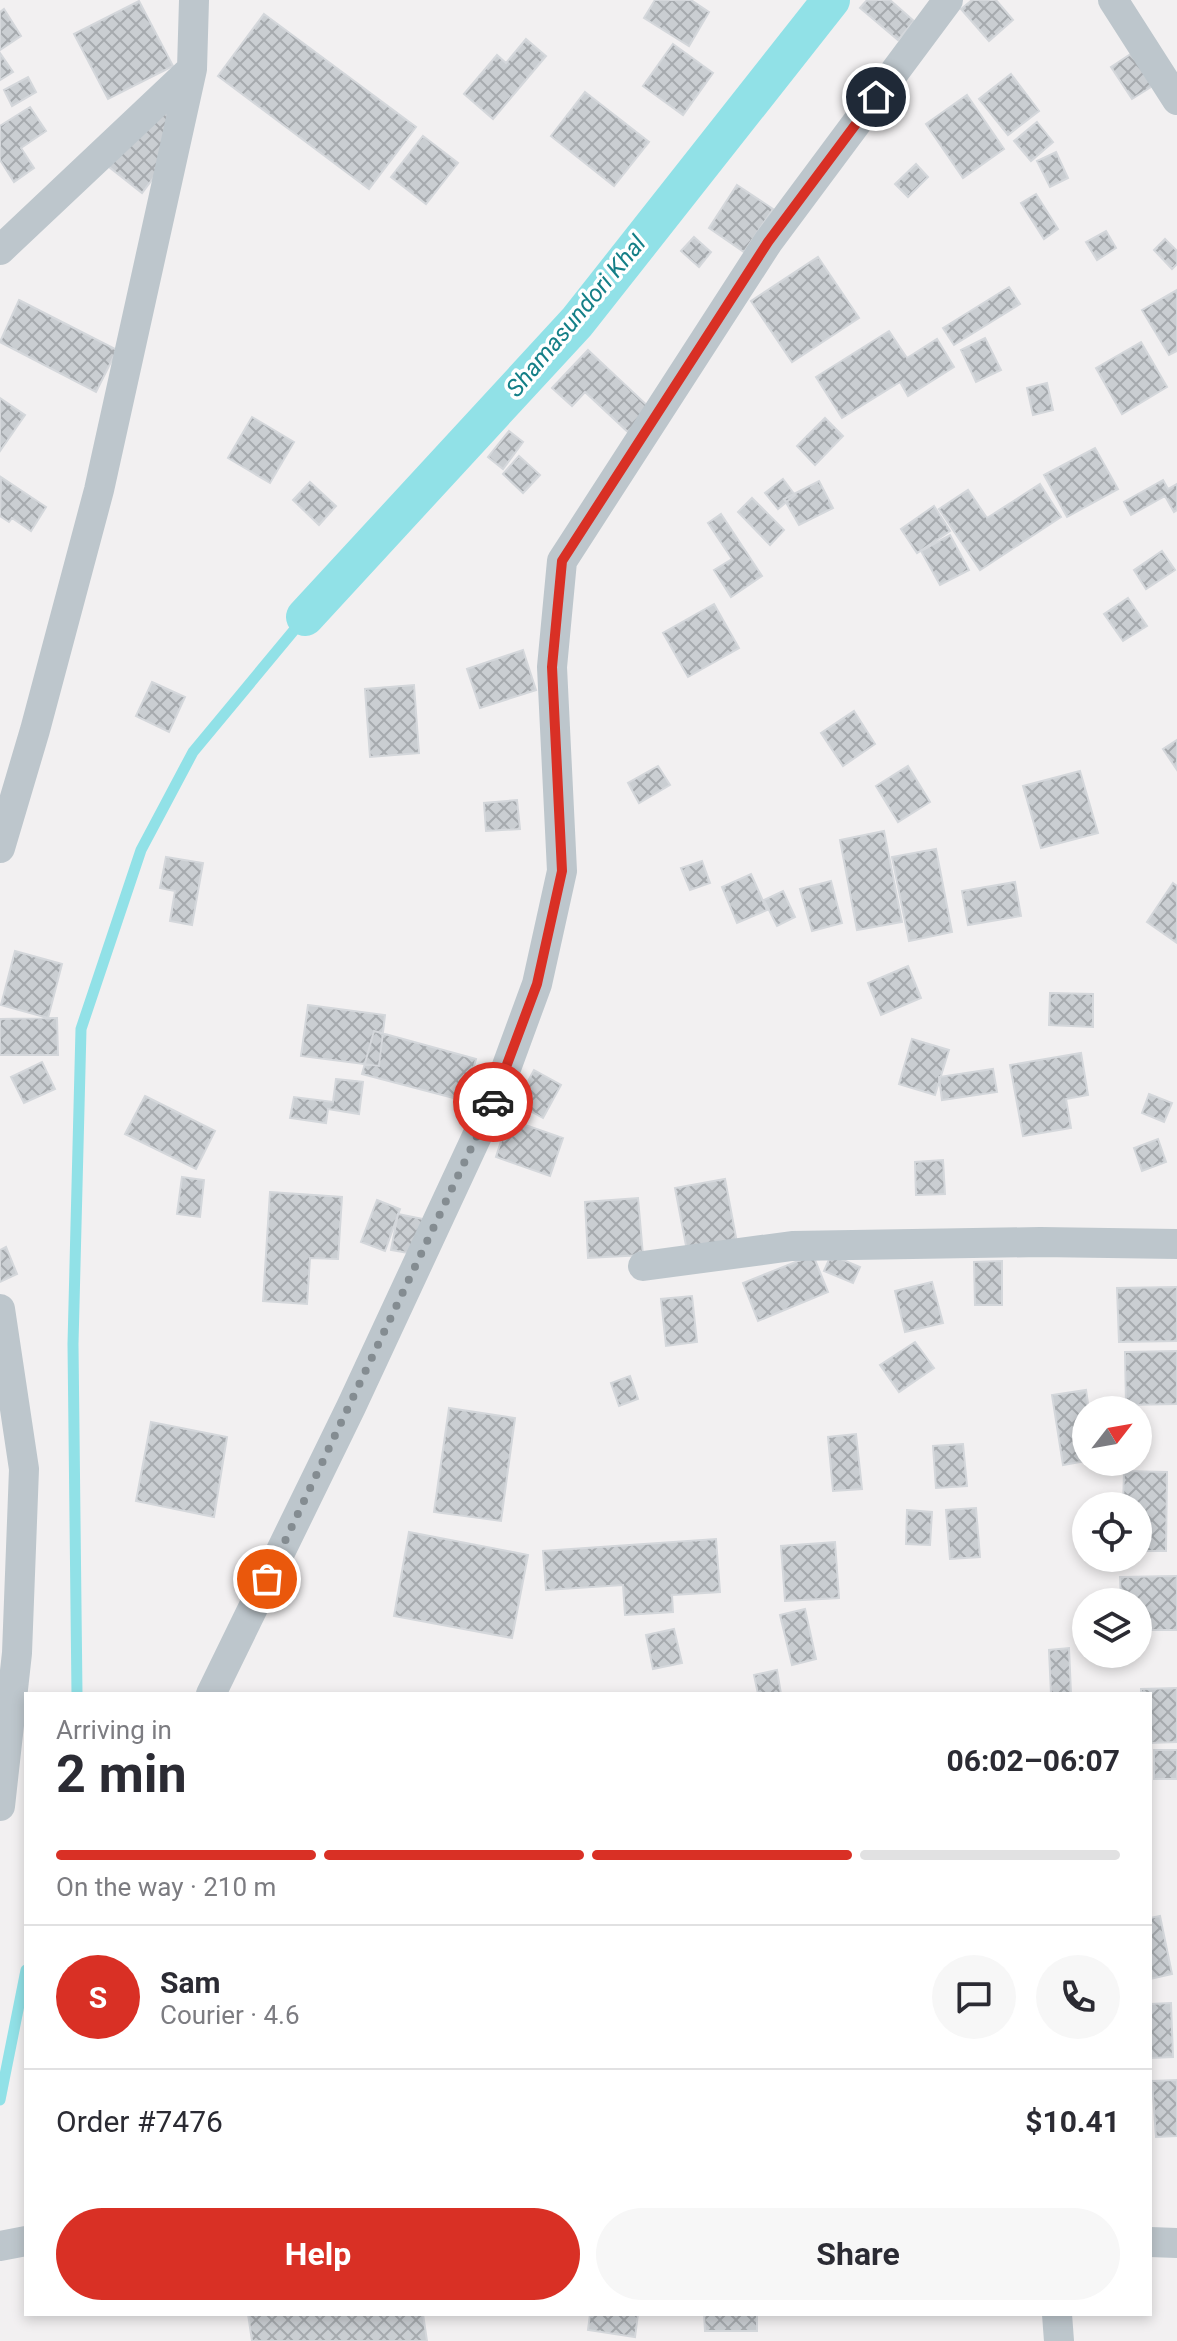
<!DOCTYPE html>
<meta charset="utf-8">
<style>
:root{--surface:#fff;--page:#f7f7f7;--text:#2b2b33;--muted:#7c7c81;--line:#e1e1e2;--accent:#d93025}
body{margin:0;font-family:Roboto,sans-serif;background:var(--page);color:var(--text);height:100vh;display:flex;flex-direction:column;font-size:30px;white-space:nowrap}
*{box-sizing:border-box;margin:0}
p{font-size:26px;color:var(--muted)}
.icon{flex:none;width:44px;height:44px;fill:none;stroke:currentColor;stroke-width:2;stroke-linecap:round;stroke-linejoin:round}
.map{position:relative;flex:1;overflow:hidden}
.drawer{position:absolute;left:24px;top:1692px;width:1128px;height:624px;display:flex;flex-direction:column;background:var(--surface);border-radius:0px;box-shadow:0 4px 12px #0003}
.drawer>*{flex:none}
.needle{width:52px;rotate:59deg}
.tools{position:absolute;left:1072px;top:1396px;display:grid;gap:16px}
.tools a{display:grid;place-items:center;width:80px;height:80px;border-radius:50%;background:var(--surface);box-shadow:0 4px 12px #0003;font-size:40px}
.pin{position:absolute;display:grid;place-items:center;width:68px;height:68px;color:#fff;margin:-34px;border:4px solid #fff;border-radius:50%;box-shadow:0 2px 8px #0007}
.courier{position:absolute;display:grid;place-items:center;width:80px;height:80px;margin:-40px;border:6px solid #d93025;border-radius:50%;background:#fff;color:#222;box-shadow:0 2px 10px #0007}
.summary em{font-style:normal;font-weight:700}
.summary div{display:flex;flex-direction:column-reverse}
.summary{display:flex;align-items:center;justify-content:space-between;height:136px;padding:0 32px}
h1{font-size:52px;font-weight:700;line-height:60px}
.bar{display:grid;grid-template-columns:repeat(4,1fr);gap:12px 8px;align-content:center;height:96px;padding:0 32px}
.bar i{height:10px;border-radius:6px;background:var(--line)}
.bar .active{background:var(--accent)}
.bar p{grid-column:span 4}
.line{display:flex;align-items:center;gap:20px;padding:0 32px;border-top:2px solid var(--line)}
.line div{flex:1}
.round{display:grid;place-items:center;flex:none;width:84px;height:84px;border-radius:42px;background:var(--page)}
.button{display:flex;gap:16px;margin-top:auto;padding:16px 32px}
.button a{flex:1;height:92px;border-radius:48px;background:var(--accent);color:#fff;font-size:32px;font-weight:700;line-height:92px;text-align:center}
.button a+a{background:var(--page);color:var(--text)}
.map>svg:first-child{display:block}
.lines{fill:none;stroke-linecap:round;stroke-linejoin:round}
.stream{stroke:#91e1e7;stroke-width:11}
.canal{stroke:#91e1e7;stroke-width:38}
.building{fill:url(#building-cross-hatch);stroke:#d4d7db;stroke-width:2}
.minor{stroke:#bdc6cc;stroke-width:30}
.done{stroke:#848c91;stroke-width:8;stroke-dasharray:0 14.4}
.route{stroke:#d93025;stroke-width:10}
.labels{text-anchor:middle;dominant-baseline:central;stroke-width:7;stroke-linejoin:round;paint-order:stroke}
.water-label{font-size:24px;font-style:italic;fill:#147f87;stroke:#fff}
</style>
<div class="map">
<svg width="1177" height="2341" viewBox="0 0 1177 2341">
<defs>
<pattern id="building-cross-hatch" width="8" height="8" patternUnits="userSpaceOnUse" patternTransform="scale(2)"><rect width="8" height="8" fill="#caced2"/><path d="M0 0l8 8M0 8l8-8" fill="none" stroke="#a6aaae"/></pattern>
</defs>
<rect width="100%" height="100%" fill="#f2f0f1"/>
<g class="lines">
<path class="stream" d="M77 1694 73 1344 81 1029 141 850 193 752 305 617
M0 2100 26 1970"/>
<path class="canal" d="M305 617 577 322 831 0"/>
</g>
<path class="building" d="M655 0H691L709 12 689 46 644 18Z
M867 0H890L914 21 898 40 860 8Z
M972 0H996L1013 20 989 41 961 9Z
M139 1 173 66 108 99 74 34Z
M4 9 21 36 0 50V12Z
M264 14 416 127 369 189 218 76Z
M526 39 546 56 493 119 464 94 497 55 506 63Z
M673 44 713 73 683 115 643 86Z
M1146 44 1167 77 1132 99 1111 67Z
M0 53 13 72 0 80Z
M1011 74 1039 111 1008 135 979 99Z
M28 77 36 92 12 106 4 90Z
M585 92 649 142 614 186 551 136Z
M967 95 1004 149 963 178 926 124Z
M152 100 190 129 142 193 104 163Z
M30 107 46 131 21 148 34 168 14 182 0 160V126Z
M1037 122 1053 142 1031 161 1014 141Z
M423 136 458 163 426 204 391 177Z
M1056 152 1068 178 1050 187 1037 161Z
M916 164 928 177 908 197 895 184Z
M737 185 773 209 744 252 709 228Z
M1036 194 1058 229 1044 239 1021 203Z
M1106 231 1116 248 1097 260 1086 242Z
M694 237 711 252 699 267 681 251Z
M1165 239 1177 251V264L1172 269 1154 250Z
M818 257 859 318 792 362 751 301Z
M1009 287 1020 304 954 345 943 328Z
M1177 290V351L1169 355 1142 310Z
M19 300 117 350 96 392 0 342Z
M889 331 907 358 937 339 954 367 908 396 900 382 842 418 816 377Z
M985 338 1001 370 976 382 961 350Z
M1141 342 1167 387 1122 414 1096 368Z
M588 350 652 410 630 434 585 392 572 406 552 388Z
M1047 383 1053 410 1033 415 1027 388Z
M0 398 25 415 0 451Z
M252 417 294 442 270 483 228 458Z
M825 418 843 436 815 465 797 446Z
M509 431 523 442 503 469 488 457Z
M1095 448 1118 489 1067 517 1044 475Z
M519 456 540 475 523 493 503 474Z
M1 477 46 507 31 531 12 518 9 522 0 516Z
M783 479 795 495 778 509 765 493Z
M1163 480 1168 489 1177 484V510L1174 512 1165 496 1131 515 1124 502Z
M819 481 833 508 799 525 784 499Z
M310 482 336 506 319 525 293 500Z
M1040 484 1061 517 980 570 939 509 968 490 987 518Z
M752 498 784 530 770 545 738 512Z
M934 506 950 531 917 553 901 529Z
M721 514 762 576 731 597 714 570 732 559 708 523Z
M950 535 969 570 940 585 921 551Z
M1162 551 1175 570 1146 589 1134 570Z
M1128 598 1147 626 1123 641 1104 614Z
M714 604 739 648 688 677 663 633Z
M523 650 536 690 480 708 467 669Z
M152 682 185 697 169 732 136 716Z
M414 685 419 753 370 757 365 689Z
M854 711 875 744 843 766 821 733Z
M1177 740V770L1163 749Z
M658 766 670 785 639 803 628 783Z
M908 766 930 802 898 822 876 786Z
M1080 771 1098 833 1041 848 1023 786Z
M517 800 520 829 486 831 484 803Z
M884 831 902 922 857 930 840 840Z
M936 849 952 932 909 941 892 857Z
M166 857 203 863 192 925 170 921 175 891 160 888Z
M702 861 710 883 690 890 681 868Z
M751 874 767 910 737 923 722 887Z
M831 881 842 923 812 931 800 889Z
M1015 882 1021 916 968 925 962 891Z
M1173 883 1177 886V943L1147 922Z
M783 891 795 917 777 926 764 900Z
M15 951 62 964 48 1018 1 1005Z
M908 966 921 998 881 1015 868 983Z
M1050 993 1093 994V1027L1049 1025Z
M308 1005 385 1015 379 1066 301 1056Z
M57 1018 58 1055H0V1019Z
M374 1031 476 1059 465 1101 362 1074Z
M912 1039 949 1050 935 1095 899 1084Z
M1081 1053 1088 1095 1066 1099 1071 1128 1023 1136 1010 1065Z
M42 1062 55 1089 24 1103 11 1077Z
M993 1069 997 1092 942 1100 939 1077Z
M534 1070 561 1085 543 1118 516 1103Z
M336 1079 363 1082 359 1114 328 1109 326 1123 290 1118 294 1097 333 1102Z
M1149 1094 1172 1103 1164 1122 1142 1113Z
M145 1096 215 1131 196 1169 125 1134Z
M508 1119 563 1138 550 1176 496 1157Z
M1158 1139 1166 1162 1142 1171 1134 1148Z
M943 1160 945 1194 916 1195 915 1162Z
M182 1177 204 1180 200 1217 177 1214Z
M725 1179 738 1248 688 1256 675 1188Z
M270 1192 342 1197 338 1259 310 1258 307 1304 263 1301Z
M638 1198 643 1255 588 1258 585 1202Z
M377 1200 400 1209 385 1251 361 1242Z
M398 1214 428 1220 420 1255 391 1250Z
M6 1247 17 1274 0 1282V1250Z
M813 1255 828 1292 758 1321 743 1283Z
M831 1255 860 1267 853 1283 824 1271Z
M1002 1261V1305H975L974 1262Z
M932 1282 943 1323 905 1332 895 1291Z
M1177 1287V1341L1119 1342 1117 1288Z
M692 1296 697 1342 666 1346 661 1299Z
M915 1342 934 1368 899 1392 880 1365Z
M1177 1351V1404L1126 1405 1125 1352Z
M630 1376 638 1399 619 1406 611 1383Z
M1086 1390 1089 1410H1086V1461L1063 1465 1052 1395Z
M449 1408 515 1418 501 1521 434 1512Z
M151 1422 227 1437 214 1517 136 1501Z
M856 1434 862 1489 833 1491 828 1437Z
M963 1444 967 1486 936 1488 933 1446Z
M1124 1471 1167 1472 1166 1551H1138V1506H1123Z
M976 1508 980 1557 950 1559 946 1510Z
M907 1510 932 1512 930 1545 906 1544Z
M409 1532 528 1555 512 1638 394 1616Z
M716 1539 720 1592 672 1595 673 1612 625 1615 623 1585 546 1590 543 1551Z
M835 1542 839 1598 785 1601 781 1546Z
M1177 1576V1630H1138V1602H1121L1120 1577Z
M805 1609 816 1659 792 1665 780 1615Z
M674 1629 682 1663 653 1669 646 1635Z
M1069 1648 1071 1694H1051L1049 1650Z
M777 1670 781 1694H758L754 1675Z
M1177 1688V1742L1150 1743V1694H1141V1689Z
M1154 1750H1177V1779H1154Z
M1160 1916 1172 1974 1150 1979V1918Z
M1171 2003 1173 2057 1150 2058V2004Z
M1177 2080V2136L1156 2137 1152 2081Z
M248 2314H423L427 2341H252Z
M590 2314H638L635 2337 588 2330Z
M704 2314H757V2331H705Z"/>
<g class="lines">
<path class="minor" d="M1113 0 1177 100
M0 250 192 69 194 0
M0 848 35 730 99 490 192 69
M643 1266 792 1246 1040 1242 1177 1244
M0 1309 24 1469 17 1653 0 1806
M211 1694 351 1407 497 1093 537 984 562 871 552 667 562 561 768 242 948 0
M1150 2242 1177 2243
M0 2246 26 2241
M1057 2314 1059 2341"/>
</g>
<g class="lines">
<path class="done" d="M267 1579 493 1102"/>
<path class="route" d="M493 1102 537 984 562 871 552 667 562 561 768 242 876 97"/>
</g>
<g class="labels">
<g class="water-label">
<text transform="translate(576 316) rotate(-50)">Shamasundori Khal</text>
</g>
</g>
</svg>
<div class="tools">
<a><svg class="needle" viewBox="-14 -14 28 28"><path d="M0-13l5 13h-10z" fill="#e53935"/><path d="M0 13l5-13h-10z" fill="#7c7c81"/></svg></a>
<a><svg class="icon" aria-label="locate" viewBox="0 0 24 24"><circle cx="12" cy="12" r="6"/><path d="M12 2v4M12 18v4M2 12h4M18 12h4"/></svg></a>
<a><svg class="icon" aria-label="layers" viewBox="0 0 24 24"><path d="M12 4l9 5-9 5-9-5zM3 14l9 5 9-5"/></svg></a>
</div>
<div class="pin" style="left:267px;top:1579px;background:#ea580c"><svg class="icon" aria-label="bag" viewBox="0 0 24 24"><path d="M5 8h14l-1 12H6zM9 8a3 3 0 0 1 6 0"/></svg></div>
<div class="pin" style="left:876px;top:97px;background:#1f2937"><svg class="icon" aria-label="home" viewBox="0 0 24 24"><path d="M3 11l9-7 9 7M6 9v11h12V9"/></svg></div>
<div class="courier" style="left:493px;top:1102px"><svg class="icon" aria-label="car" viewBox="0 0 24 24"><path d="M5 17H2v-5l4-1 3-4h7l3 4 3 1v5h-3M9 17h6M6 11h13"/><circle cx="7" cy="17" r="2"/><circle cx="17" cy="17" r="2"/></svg></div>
<section class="drawer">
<div class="summary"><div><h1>2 min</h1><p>Arriving in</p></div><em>06:02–06:07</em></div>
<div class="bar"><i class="active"></i><i class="active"></i><i class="active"></i><i></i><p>On the way · 210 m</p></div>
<div class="line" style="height:144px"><b class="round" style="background:var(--accent);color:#fff">S</b><div><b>Sam</b><p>Courier · 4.6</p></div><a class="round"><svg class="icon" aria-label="chat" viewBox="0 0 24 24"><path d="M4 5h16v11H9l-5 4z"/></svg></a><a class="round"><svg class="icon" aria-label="phone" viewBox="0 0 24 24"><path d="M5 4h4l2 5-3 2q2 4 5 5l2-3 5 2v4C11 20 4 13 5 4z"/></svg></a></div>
<div class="line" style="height:104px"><div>Order #7476</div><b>$10.41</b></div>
<div class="button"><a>Help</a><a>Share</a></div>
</section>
</div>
